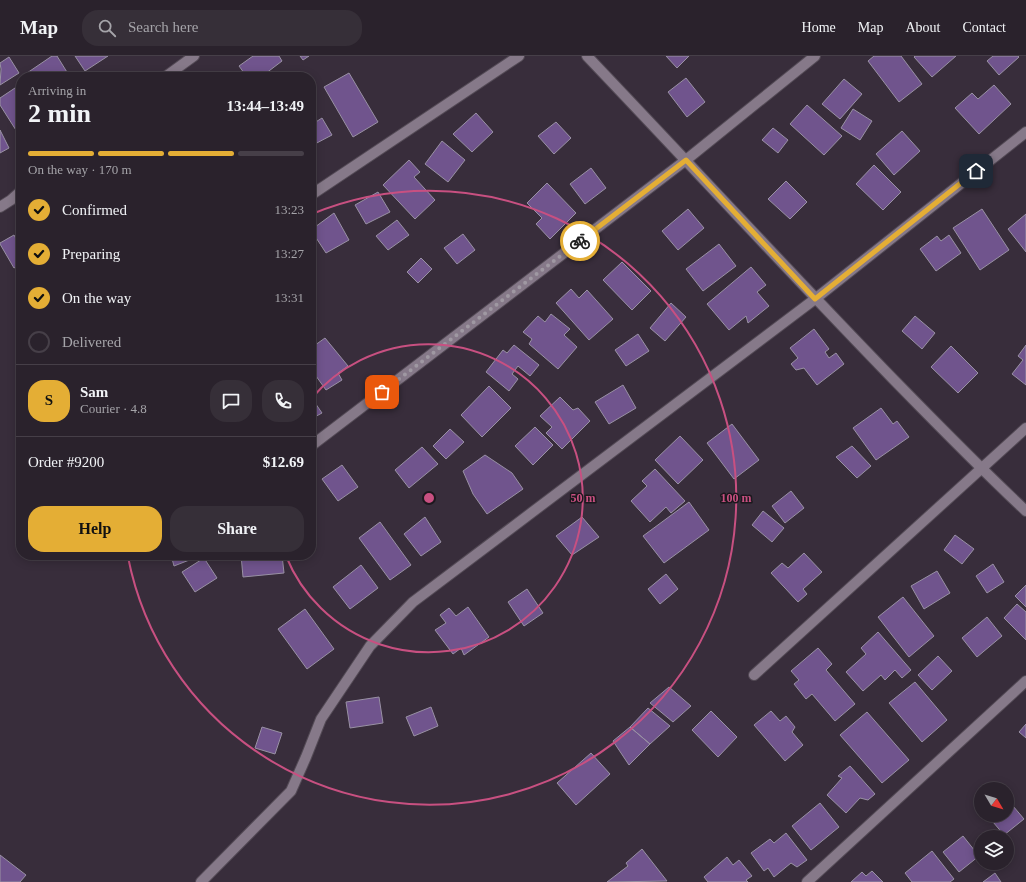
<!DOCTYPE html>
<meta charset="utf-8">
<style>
:root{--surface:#2a222c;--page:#362f38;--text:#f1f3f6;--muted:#a5a4a9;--line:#463f48;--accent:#e4ae35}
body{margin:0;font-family:"Times New Roman",serif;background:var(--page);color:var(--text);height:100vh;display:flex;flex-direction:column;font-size:15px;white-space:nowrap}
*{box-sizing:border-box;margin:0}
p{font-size:13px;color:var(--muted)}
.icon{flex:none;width:22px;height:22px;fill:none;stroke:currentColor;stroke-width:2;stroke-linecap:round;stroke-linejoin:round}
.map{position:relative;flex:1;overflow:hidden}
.side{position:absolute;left:16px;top:16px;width:300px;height:488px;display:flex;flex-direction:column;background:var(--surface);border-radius:16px;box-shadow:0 2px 10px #0003,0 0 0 1px var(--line)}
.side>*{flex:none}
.needle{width:26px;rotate:128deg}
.tools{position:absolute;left:974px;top:726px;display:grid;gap:8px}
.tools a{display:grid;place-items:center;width:40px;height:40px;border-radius:50%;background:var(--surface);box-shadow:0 2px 10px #0003,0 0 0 1px var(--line);font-size:20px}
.pin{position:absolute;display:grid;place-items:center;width:34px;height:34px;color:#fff;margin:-17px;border-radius:8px;box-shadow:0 2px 6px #0006}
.courier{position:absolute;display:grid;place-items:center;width:40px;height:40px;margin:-20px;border:3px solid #e4ae35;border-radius:50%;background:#fff;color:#222;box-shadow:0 1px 5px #0007}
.summary em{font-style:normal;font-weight:800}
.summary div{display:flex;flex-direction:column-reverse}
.summary{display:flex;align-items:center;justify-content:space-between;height:68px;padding:0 12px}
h1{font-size:26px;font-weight:800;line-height:30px}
.bar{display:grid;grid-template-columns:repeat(4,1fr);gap:6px 4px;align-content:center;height:48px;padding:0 12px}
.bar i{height:5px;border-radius:3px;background:var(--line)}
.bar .on{background:var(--accent)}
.bar p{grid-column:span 4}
.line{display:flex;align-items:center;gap:10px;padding:0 12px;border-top:1px solid var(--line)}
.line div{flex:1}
.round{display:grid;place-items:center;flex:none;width:42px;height:42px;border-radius:16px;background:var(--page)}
ol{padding:0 12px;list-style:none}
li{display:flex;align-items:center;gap:12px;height:44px}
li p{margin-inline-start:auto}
li .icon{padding:4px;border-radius:50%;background:var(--accent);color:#111;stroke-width:4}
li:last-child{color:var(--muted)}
li i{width:22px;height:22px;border:2px solid var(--line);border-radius:50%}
.button{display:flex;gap:8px;margin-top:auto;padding:8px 12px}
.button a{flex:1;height:46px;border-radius:16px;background:var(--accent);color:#111;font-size:16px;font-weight:800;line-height:46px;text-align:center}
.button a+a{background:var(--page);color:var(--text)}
header{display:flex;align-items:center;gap:24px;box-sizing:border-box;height:56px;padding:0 20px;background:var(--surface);border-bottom:1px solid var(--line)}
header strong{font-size:19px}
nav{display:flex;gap:22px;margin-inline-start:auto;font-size:14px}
.search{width:280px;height:36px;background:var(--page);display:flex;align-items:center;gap:10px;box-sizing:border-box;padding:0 14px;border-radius:16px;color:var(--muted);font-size:15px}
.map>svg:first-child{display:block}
.building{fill:#70548d;stroke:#9991a4}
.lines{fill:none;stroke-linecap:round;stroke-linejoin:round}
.street-casing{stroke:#534a55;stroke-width:12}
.street{stroke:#867989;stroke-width:10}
.done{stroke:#9f98a2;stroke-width:4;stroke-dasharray:0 7.2}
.route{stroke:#e4ae35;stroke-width:5}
.ring{fill:none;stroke:#c85081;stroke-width:2}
.centre{fill:#c85081;stroke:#1c181e;stroke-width:2}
.ring-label{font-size:12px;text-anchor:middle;font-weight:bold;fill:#c85081;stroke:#1c181e;stroke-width:3;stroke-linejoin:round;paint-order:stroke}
</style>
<header>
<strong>Map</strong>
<div class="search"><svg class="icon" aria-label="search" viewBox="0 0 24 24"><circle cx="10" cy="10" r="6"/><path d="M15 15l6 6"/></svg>Search here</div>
<nav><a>Home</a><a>Map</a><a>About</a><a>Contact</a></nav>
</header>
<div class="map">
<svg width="1026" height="826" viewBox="0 0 1026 826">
<rect width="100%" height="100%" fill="#382d3b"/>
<path class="building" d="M52 0H57L70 21H30L27 17Z
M75 0H108L85 15Z
M253 0H279L282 5 261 21H247L239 10Z
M300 0H309L303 4Z
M666 0H689L677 12Z
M874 0H901L922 28 899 46 868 5Z
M915 0H956L932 21 914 1Z
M993 0H1018L1019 1 999 19 987 5Z
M9 1 19 17 0 29 1 13 0 7Z
M349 17 378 66 353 81 324 31Z
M686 22 705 46 687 61 668 36Z
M844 23 862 38 840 63 822 48Z
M21 28V82L0 49V42Z
M994 29 1011 48 979 78 955 52 972 37 978 43Z
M807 49 842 80 824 99 790 68Z
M853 53 872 65 860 84 841 72Z
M476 57 493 76 472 96 453 78Z
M322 62 332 79 311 90V69Z
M556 66 571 82 554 98 538 80Z
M773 72 788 84 778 97 762 84Z
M0 74 9 92 0 97Z
M902 75 920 95 894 119 876 98Z
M442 85 465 104 448 126 425 108Z
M409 104 420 116 414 121 435 144 415 163 383 129Z
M874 109 901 136 883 154 856 128Z
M591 112 606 132 585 148 570 128Z
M786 125 807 146 790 163 768 143Z
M547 127 576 157 550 183 536 168 542 162 527 147Z
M378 136 390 156 366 168 355 149Z
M688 153 704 172 678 194 662 175Z
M982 153 1009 194 980 214 953 172Z
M334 157 349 184 326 197 311 174Z
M1026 158V196L1008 173Z
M397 164 409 179 388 194 376 180Z
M463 178 475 194 457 208 444 192Z
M14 179 21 192V208L14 212 0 188V187Z
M949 179 961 197 936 215 920 193 937 180 941 185Z
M719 188 736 210 703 235 686 213Z
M421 202 432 213 418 227 407 216Z
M622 206 651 235 632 254 603 224Z
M751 211 766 229 757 236 769 250 748 267 746 260 729 274 707 248Z
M571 233 579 242 587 234 613 263 589 284 556 247Z
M671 247 686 261 665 285 650 272Z
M551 258 570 273 564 279 577 291 558 313 529 288 532 283 523 276 538 260 545 266Z
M915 260 935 277 922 293 902 275Z
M814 273 829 293 825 296 829 302 836 297 844 308 817 329 804 312 796 314 791 308 798 302 790 292Z
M638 278 649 295 626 310 615 294Z
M325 282 348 310 338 317 342 324 326 334 311 313V292Z
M514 289 539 309 530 320 518 310 512 318 518 323 509 335 486 316 503 294 507 297Z
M1026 289V329L1012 318 1023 304 1018 300Z
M951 290 978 317 958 337 931 311Z
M623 329 636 352 609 368 595 346Z
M489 330 511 352 482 381 461 359Z
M311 341 322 357 311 363Z
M560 341 573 354 578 352 590 365 562 393 546 377 552 371 540 360Z
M881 352 893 368 897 365 909 381 876 404 853 372Z
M732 368 759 404 734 423 707 387Z
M535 371 553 389 533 409 515 390Z
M450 373 464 386 446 403 433 390Z
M680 380 703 404 678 428 655 404Z
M852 390 871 410 857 422 836 401Z
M422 391 438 408 409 432 395 414Z
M485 399 512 417 523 433 487 458 473 438 463 415Z
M342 409 358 431 338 445 322 423Z
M655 413 685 445 671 457 666 451 650 466 631 445 647 430 642 425Z
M791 435 804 452 785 467 772 450Z
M689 446 709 474 664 507 643 480Z
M763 455 784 472 772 486 752 469Z
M425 461 441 486 421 500 404 478Z
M582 461 599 481 572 499 556 480Z
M380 466 411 509 390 524 359 482Z
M955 479 974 493 962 508 944 494Z
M804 497 822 516 803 533 807 538 798 546 771 517 782 507 788 512Z
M171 499H196L197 501 174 510Z
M241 499H282L284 517 243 521Z
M204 502 217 522 195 536 182 516Z
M993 508 1004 526 987 537 976 520Z
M361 509 378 532 350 553 333 531Z
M937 515 950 537 924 553 911 530Z
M666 518 678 533 660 548 648 533Z
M1026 529V551L1015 540Z
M527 533 543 557 524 570 508 546Z
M903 541 934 580 909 601 878 561Z
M1017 548 1026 556V584L1004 562Z
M468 551 489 581 464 599 461 592 453 598 435 574 446 567 440 559 449 552 456 560Z
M305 553 334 593 307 613 278 573Z
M987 561 1002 580 977 601 962 582Z
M878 576 911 614 902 622 895 614 885 624 881 619 863 635 846 616 866 598 861 592Z
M818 592 832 608 826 614 855 648 835 665 812 638 806 643 794 628 799 624 791 615Z
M938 600 952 615 932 634 918 619Z
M915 626 947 664 922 686 889 647Z
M669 631 691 650 673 666 650 647Z
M379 641 383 667 350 672 346 646Z
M431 651 438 670 414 680 406 661Z
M648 652 670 670 650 688 630 671Z
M711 655 737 681 718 701 692 674Z
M771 655 780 665 786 660 795 671 792 676 803 689 785 705 754 669Z
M867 656 909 704 882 727 840 679Z
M1026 668V682L1019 676Z
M262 671 282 677 275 698 255 692Z
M630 671 650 688 629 709 613 685Z
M591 697 610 718 576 749 557 727Z
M850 710 875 738 868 744 860 742 846 757 827 739 842 722 838 720Z
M820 747 839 771 811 794 792 770Z
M1013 750 1024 763 1004 779 993 766 1002 759H1007V755Z
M786 777 807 804 797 811 791 807 774 821 768 812 764 815 751 797 770 783 774 787Z
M963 780 979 800 959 816 943 796Z
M642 793 667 825 607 826 628 810 626 807Z
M932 795 954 823 950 826H912L905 817Z
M0 799 26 819 20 826H0Z
M727 801 733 809 739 804 752 820 746 824 748 826H708L704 821Z
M872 815 883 826H851L862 816 866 820Z
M995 817 1001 826H983Z"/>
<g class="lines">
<g class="street-casing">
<path id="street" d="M587 0C690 108 791 218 895 325 938 369 981 413 1026 455
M165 21 194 0
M311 139 519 0
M0 151 11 144 21 135
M311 390 686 104 815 0
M754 619 1026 372
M201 826 291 735 306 701 321 663 370 590 413 546 815 243 1026 76
M807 826 1026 625"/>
</g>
<use href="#street" class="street"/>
</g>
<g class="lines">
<path class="done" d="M382 336 580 185"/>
<path class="route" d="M580 185 686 104 815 243 976 115"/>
</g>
<g class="ring">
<path d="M311 343A154 154 0 1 1 286 500"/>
<path d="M312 158A307 307 0 1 1 128 501"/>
</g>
<circle cx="429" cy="442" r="6" class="centre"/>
<g class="ring-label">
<text x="583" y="446">50 m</text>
<text x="736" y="446">100 m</text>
</g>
</svg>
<div class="tools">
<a><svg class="needle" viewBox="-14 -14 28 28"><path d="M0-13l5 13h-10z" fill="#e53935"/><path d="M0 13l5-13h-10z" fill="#a5a4a9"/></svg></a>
<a><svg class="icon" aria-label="layers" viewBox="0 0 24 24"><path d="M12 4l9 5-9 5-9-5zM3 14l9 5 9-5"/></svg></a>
</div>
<div class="pin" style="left:382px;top:336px;background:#ea580c"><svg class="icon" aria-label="bag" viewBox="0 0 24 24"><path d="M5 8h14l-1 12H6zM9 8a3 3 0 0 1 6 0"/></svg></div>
<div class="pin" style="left:976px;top:115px;background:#1f2937"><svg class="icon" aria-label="home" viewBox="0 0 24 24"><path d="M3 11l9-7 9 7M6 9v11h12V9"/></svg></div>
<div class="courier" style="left:580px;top:185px"><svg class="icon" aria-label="bike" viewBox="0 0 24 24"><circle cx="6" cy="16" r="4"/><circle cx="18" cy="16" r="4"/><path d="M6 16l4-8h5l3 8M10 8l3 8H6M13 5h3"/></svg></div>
<section class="side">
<div class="summary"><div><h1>2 min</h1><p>Arriving in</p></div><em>13:44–13:49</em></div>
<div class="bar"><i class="on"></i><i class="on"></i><i class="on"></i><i></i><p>On the way · 170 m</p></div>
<ol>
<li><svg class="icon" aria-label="check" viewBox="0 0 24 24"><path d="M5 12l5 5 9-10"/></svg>Confirmed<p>13:23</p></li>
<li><svg class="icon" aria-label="check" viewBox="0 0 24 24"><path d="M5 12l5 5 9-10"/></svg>Preparing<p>13:27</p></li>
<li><svg class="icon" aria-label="check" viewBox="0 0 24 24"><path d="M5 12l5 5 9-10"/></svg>On the way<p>13:31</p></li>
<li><i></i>Delivered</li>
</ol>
<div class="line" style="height:72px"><b class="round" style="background:var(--accent);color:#111">S</b><div><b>Sam</b><p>Courier · 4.8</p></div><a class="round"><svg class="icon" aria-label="chat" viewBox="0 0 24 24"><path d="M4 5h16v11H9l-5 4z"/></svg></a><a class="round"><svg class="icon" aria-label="phone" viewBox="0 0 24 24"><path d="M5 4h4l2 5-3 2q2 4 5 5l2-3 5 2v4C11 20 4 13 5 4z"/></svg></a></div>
<div class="line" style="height:52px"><div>Order #9200</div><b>$12.69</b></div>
<div class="button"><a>Help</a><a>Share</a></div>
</section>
</div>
